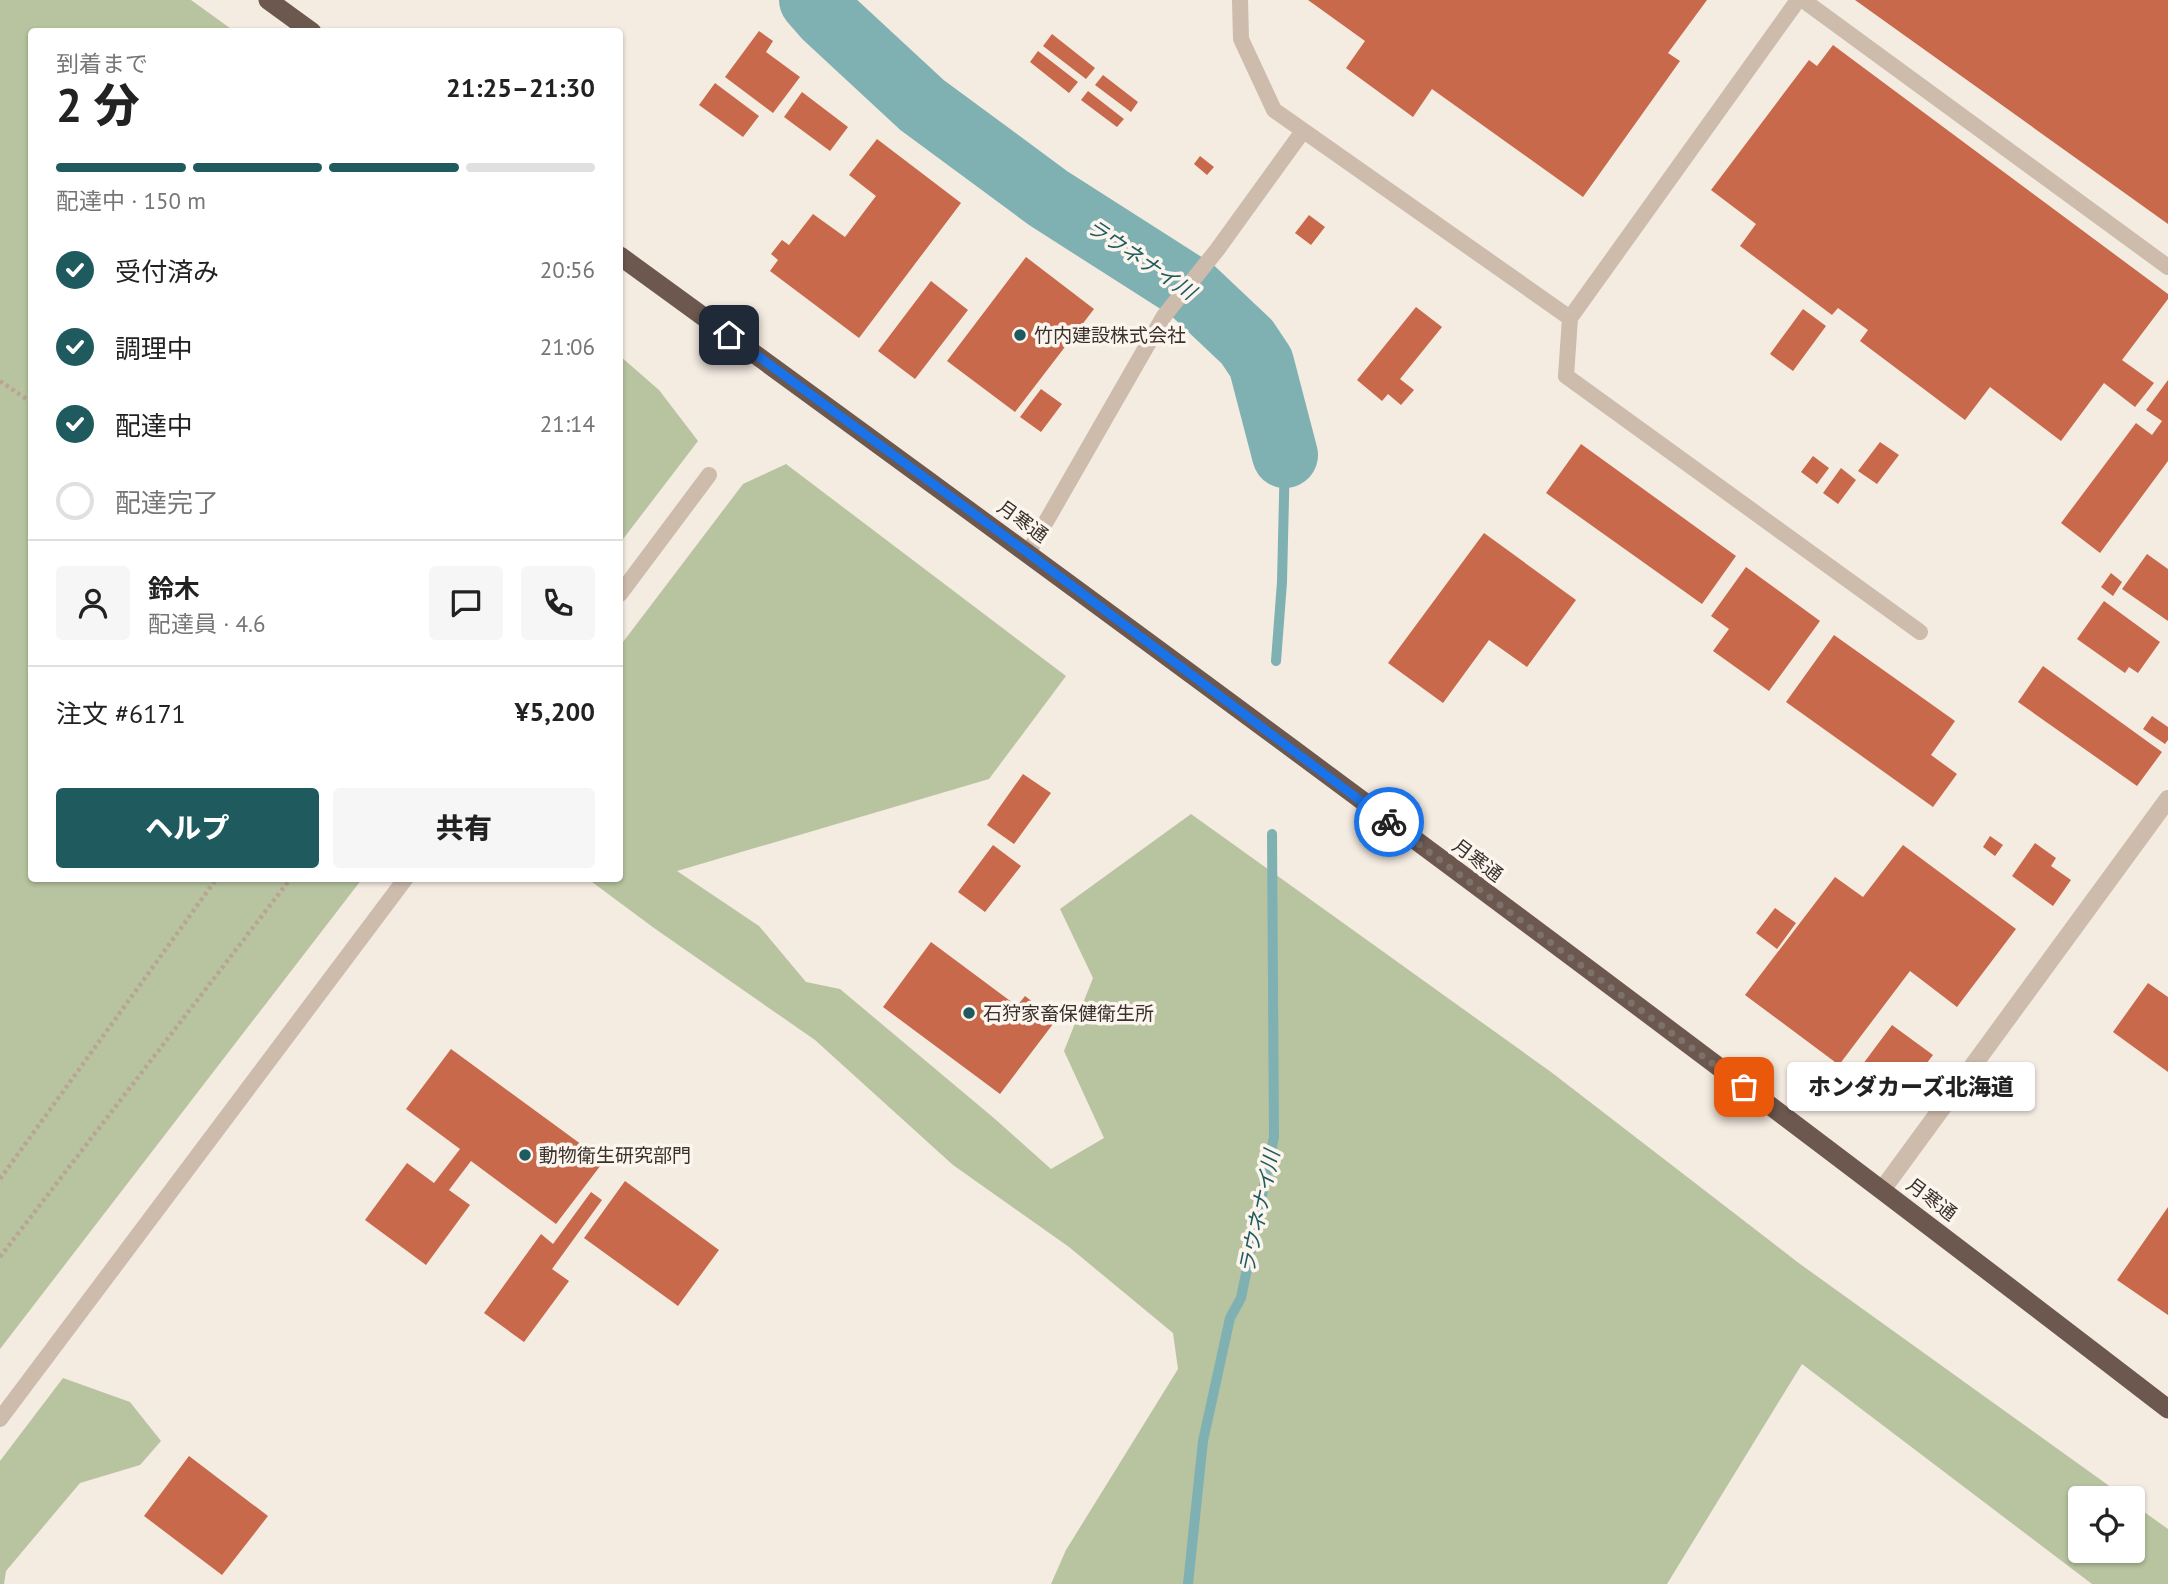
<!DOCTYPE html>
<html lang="ja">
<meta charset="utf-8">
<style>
:root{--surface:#fff;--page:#f6f6f6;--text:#222;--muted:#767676;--line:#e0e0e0;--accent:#1f5a5e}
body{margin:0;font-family:"PT Sans","Noto Sans JP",sans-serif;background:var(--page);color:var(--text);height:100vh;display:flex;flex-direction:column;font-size:26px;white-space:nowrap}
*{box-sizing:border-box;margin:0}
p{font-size:23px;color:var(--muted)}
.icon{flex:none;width:38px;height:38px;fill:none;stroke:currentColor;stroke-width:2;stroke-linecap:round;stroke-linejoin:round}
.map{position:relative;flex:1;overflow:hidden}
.side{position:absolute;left:28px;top:28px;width:595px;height:854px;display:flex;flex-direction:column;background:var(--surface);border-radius:7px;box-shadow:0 2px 5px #0004}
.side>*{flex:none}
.fabs{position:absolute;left:2068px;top:1486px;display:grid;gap:14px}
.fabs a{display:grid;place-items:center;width:77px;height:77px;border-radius:7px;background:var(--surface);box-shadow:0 2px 5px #0004;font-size:35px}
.pin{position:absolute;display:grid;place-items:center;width:60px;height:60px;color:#fff;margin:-30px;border-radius:14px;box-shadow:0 4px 10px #0006}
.courier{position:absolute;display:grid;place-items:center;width:70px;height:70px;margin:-35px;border:5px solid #1a73e8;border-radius:50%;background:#fff;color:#222;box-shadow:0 2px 9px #0007}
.bubble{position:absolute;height:49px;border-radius:7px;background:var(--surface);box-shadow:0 2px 5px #0004;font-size:23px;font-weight:800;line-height:49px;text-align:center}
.summary em{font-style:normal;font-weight:800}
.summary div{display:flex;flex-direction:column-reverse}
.summary{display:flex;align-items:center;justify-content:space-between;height:119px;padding:0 28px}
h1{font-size:46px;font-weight:800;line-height:52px}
.bar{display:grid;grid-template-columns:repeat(4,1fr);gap:10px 7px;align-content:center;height:84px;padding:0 28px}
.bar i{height:9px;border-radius:5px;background:var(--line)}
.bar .active{background:var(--accent)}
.bar p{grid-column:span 4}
.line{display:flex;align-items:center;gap:18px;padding:0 28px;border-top:2px solid var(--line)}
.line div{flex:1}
.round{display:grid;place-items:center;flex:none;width:74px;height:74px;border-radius:7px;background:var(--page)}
ol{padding:0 28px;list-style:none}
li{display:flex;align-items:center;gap:21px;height:77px}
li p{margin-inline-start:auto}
li .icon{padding:7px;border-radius:50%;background:var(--accent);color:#fff;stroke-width:4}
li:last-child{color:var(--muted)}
li i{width:38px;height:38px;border:4px solid var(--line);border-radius:50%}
.button{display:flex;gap:14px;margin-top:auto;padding:14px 28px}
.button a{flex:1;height:80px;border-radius:7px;background:var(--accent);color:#fff;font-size:28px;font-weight:800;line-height:80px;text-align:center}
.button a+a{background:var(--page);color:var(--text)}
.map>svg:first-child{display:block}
.green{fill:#b8c4a0}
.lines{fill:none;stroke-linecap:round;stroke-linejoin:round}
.stream{stroke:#7fb0b2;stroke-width:10}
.river{stroke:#7fb0b2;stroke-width:66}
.building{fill:#c8694b}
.path{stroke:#b9a596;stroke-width:4.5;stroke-dasharray:3.5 3.5;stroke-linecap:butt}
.service{stroke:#cdbbac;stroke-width:16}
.minor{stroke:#cdbbac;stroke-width:18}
.trunk{stroke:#6c584f;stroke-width:19}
.done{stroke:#7c716b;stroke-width:7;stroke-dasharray:0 12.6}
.route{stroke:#1a73e8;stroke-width:9}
.poi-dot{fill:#1f5a5e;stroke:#fbf5ee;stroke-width:2.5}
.labels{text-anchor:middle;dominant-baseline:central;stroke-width:7;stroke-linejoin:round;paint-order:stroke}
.poi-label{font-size:19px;fill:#3b302b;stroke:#fbf5ee;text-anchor:start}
.street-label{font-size:19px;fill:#3b302b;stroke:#fbf5ee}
.water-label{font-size:21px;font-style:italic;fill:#1f5a5e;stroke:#fbf5ee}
</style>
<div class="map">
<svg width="2168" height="1584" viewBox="0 0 2168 1584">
<rect width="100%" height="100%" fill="#f4ebe1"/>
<path class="green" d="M0 0H191L234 31 32 32V878L362 879 0 1349Z
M620 356 659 390 698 441 620 543Z
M786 464 1066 676 989 779 677 871 759 926 806 982 840 989 995 1119 1051 1169 1104 1138 1064 1051 1093 978 1060 909 1191 814 1551 1072 1800 1264 2126 1498H2081V1550H2133V1504L2168 1529V1584H2092L1802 1364 1667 1584H1051L1066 1550 1178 1369 1173 1333 1069 1247 953 1165 815 1040 654 928 588 879 620 878V646L743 484Z
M63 1378 130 1402 161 1441 140 1465 80 1483 6 1571 4 1584H0V1461Z"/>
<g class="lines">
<path class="stream" d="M1276 661 1282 582 1285 455
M1188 1584 1203 1441 1230 1318 1241 1298 1274 1137 1272 834"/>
<path class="river" d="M812 0 826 16 922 105 1048 198 1192 290 1247 342 1261 363 1285 455"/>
</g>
<path class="building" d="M1308 0H1707L1668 53 1680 61 1583 197 1432 89 1413 117 1346 68 1365 41Z
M1855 0H2168V224Z
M759 31 773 41 766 52 800 77 773 113 725 77Z
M1052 34 1095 68 1086 79 1043 46Z
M1833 45 2168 294V299L2122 360 2154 383 2135 407 2104 383 2061 441 1990 387 1965 420 1860 341 1868 330 1838 308 1832 315 1740 246 1756 224 1711 190 1809 60 1817 66Z
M1038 51 1078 82 1069 93 1030 62Z
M1103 75 1138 102 1131 112 1095 85Z
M715 83 759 116 743 137 699 105Z
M1088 91 1124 119 1117 127 1081 100Z
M802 92 848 127 830 151 784 117Z
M877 139 961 203 859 338 770 271 778 260 771 254 782 240 789 245 813 214 845 237 876 196 849 175Z
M1200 156 1214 167 1207 175 1194 164Z
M1309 215 1325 227 1311 245 1295 233Z
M1026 257 1094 309 1015 412 947 361Z
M931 281 968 310 915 379 878 351Z
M1416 307 1442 327 1400 379 1414 390 1401 405 1388 394 1382 401 1357 380Z
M1803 309 1826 326 1793 371 1770 354Z
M2168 380V461L2100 553 2061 523 2136 423 2152 435 2162 421 2146 410Z
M1041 389 1062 404 1041 432 1020 417Z
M1880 442 1899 455 1877 484 1858 471Z
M1581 444 1736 556 1702 604 1546 493Z
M1813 456 1829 468 1817 484 1801 472Z
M1841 468 1856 480 1838 504 1823 493Z
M1484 533 1576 600 1527 667 1489 640 1443 703 1388 663Z
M2147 554 2168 569V621L2122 589Z
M1746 567 1820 621 1769 691 1713 651 1729 629 1711 616Z
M2111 573 2122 582 2113 596 2101 587Z
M2104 601 2160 642 2138 673 2129 667 2125 673 2077 639Z
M1834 635 1955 721 1931 755 1957 774 1933 807 1786 702Z
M2043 666 2162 752 2137 786 2018 702Z
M2152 716 2168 727V740L2165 744 2143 729Z
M1023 774 1051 793 1014 844 987 825Z
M1990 836 2003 845 1995 856 1983 847Z
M2035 843 2056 858 2051 866 2071 880 2053 906 2012 876Z
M993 845 1021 866 985 912 958 892Z
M1903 845 2016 929 1957 1007 1910 971 1839 1065 1745 995 1835 877 1863 897Z
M1775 908 1796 923 1777 949 1756 933Z
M931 942 1017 1006 1025 996 1056 1020 1000 1094 883 1007Z
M2148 983 2168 997V1072L2113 1032Z
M1892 1025 1933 1055 1911 1084 1895 1073 1881 1091 1857 1072Z
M451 1049 604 1161 556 1224 471 1161 449 1190 470 1205 426 1265 365 1220 407 1163 434 1183 460 1149 406 1109Z
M625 1181 719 1250 678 1306 584 1238Z
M591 1192 602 1200 552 1269 569 1281 524 1342 484 1313 541 1234 553 1244Z
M2168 1207V1315L2117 1280Z
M189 1456 268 1516 222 1575 144 1516Z"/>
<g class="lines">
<path class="path" d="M0 381 32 403
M0 1179 217 878
M0 1257 291 878"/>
<path class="service" d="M1240 0 1241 39 1274 110 1570 318 1798 0
M1803 0 2168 267
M1570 318 1566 376 1920 632
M1028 553 1164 316 1217 250 1303 131
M620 594 709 475
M0 1419 406 878"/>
<path class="minor" d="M1882 1190 2168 799"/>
<path class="trunk" d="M268 0 312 32
M620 256C1140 634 1658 1016 2168 1409"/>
</g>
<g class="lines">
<path class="done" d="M1389 822 1744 1087"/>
<path class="route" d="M729 335 1028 553 1389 822"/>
</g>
<g class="poi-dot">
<circle cx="1020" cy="335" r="7"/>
<circle cx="969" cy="1013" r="7"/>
<circle cx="525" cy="1155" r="7"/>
</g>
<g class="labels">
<g class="poi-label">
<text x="1034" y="335">竹内建設株式会社</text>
<text x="983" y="1013">石狩家畜保健衛生所</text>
<text x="539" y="1155">動物衛生研究部門</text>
</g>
<g class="street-label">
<text transform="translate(1023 521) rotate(36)">月寒通</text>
<text transform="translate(1478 860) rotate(37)">月寒通</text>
<text transform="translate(1932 1199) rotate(37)">月寒通</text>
</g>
<g class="water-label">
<text transform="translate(1141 259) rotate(34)">ラウネナイ川</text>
<text transform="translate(1259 1212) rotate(-78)">ラウネナイ川</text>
</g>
</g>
</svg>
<div class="fabs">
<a><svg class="icon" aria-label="locate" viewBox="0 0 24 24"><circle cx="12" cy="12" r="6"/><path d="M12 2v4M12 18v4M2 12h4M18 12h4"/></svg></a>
</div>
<div class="pin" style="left:1744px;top:1087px;background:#ea580c"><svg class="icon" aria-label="bag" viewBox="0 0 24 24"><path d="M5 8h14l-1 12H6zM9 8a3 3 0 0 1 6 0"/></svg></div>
<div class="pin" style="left:729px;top:335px;background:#1f2937"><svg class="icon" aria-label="home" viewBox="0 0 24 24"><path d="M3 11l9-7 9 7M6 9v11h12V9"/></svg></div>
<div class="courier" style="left:1389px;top:822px"><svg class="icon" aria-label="bike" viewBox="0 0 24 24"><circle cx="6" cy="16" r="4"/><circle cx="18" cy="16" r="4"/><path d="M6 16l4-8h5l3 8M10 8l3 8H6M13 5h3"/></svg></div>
<div class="bubble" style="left:1787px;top:1062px;width:248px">ホンダカーズ北海道</div>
<section class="side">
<div class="summary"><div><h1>2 分</h1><p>到着まで</p></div><em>21:25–21:30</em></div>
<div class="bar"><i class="active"></i><i class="active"></i><i class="active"></i><i></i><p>配達中 · 150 m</p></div>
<ol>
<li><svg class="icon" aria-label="check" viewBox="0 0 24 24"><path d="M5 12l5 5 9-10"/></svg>受付済み<p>20:56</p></li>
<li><svg class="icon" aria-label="check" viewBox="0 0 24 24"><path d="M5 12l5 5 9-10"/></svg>調理中<p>21:06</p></li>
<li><svg class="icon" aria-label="check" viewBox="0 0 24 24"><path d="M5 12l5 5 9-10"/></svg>配達中<p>21:14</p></li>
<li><i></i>配達完了</li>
</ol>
<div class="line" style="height:126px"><a class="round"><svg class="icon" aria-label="person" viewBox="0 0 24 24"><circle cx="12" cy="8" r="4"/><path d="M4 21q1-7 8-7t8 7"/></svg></a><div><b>鈴木</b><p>配達員 · 4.6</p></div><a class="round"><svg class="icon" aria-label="chat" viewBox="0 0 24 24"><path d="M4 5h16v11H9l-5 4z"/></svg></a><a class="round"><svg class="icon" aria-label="phone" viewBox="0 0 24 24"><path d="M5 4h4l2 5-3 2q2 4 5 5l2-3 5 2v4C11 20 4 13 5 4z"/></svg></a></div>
<div class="line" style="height:91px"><div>注文 #6171</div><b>¥5,200</b></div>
<div class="button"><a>ヘルプ</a><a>共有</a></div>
</section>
</div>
